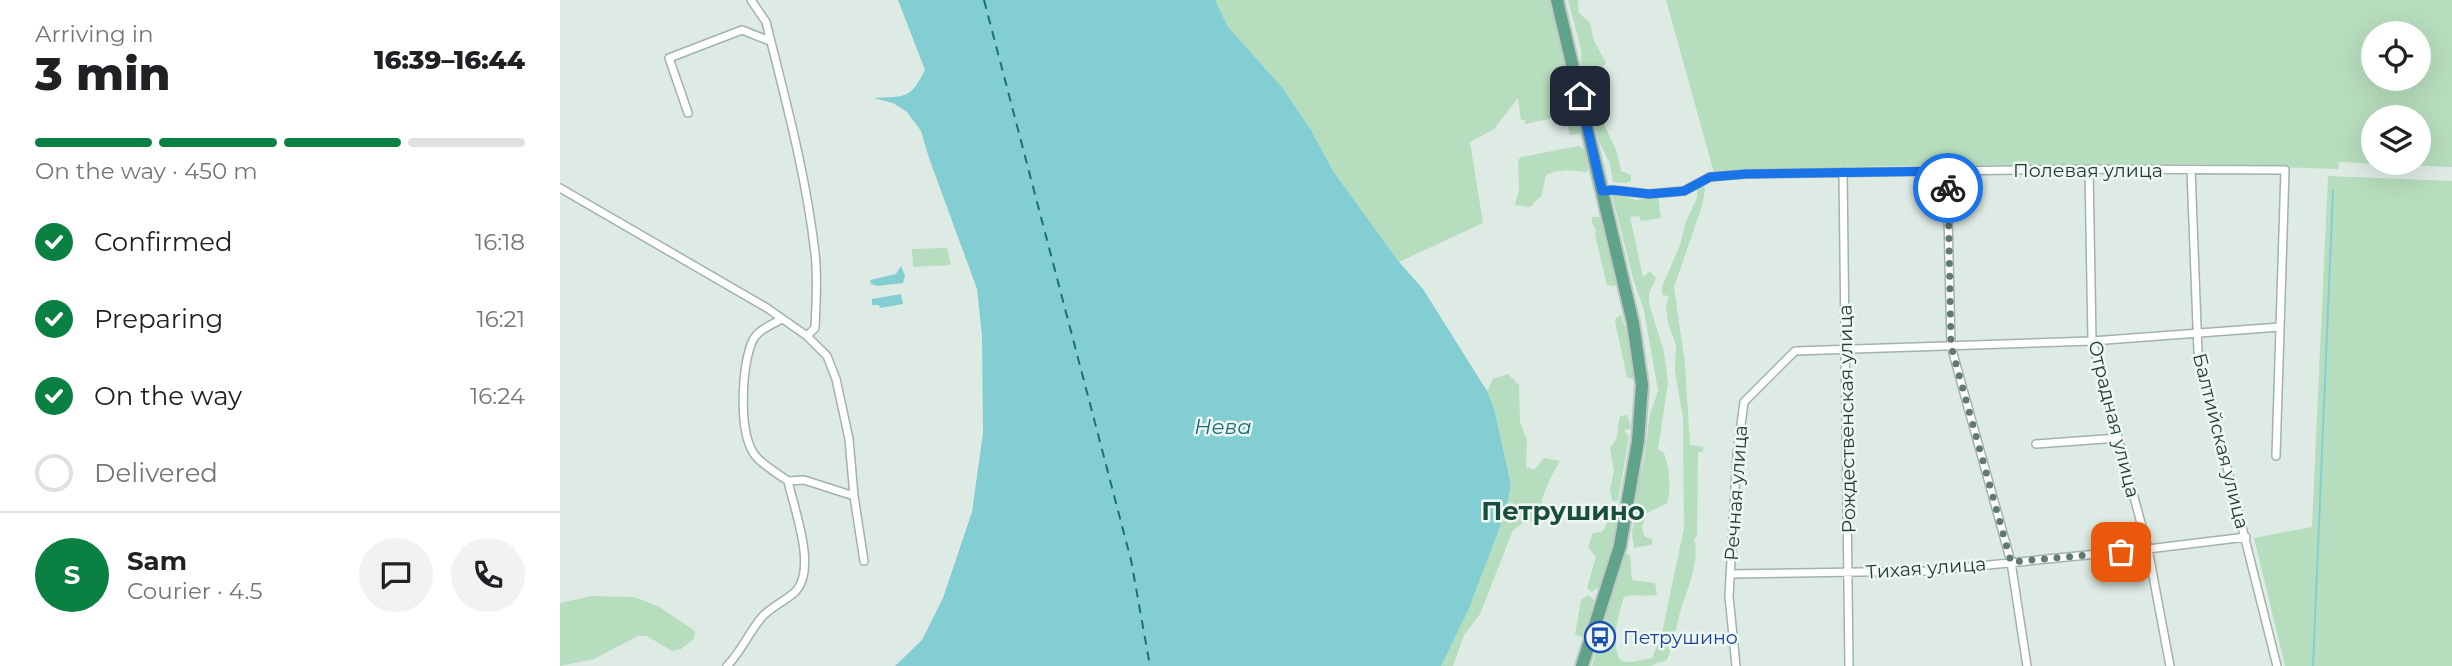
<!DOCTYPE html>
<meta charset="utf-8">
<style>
:root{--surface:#fff;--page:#f2f2f2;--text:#202124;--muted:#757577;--line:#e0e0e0;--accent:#0b8043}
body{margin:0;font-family:Montserrat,sans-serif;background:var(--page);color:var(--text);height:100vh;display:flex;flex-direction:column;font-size:26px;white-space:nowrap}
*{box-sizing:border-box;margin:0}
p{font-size:23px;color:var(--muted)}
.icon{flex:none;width:38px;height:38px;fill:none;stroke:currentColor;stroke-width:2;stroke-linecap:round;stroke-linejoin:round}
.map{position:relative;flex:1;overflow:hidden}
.drawer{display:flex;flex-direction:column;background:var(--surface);width:560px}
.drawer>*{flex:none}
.buttons{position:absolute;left:1801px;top:21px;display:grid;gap:14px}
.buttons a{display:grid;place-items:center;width:70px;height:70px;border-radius:50%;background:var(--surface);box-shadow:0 7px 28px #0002;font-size:35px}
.pin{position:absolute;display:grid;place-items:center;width:60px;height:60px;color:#fff;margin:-30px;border-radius:14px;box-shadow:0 4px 10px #0006}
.courier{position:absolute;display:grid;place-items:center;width:70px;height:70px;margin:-35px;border:5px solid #1a73e8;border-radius:50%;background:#fff;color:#222;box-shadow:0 2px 9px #0007}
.summary em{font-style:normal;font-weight:800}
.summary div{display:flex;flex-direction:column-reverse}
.summary{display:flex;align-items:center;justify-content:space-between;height:119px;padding:0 35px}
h1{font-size:46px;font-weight:800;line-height:52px}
.bar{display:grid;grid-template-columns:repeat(4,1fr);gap:10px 7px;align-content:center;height:84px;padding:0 35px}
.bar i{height:9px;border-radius:5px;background:var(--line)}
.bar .current{background:var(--accent)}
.bar p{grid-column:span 4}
.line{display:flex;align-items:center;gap:18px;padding:0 35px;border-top:2px solid var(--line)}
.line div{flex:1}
.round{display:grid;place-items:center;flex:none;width:74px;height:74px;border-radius:37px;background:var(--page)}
ol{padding:0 35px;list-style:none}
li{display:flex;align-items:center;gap:21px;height:77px}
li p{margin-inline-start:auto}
li .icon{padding:7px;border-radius:50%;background:var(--accent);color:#fff;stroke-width:4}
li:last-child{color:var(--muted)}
li i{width:38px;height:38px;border:4px solid var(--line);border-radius:50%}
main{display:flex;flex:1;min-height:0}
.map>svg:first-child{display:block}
.green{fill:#b6ddbd;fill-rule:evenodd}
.water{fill:#83ced3}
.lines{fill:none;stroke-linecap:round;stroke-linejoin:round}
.stream{stroke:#83ced3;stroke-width:2}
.ferry{stroke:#177179;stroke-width:2;stroke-dasharray:9 7;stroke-linecap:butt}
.minor-casing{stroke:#a1b3ab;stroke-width:10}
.primary-casing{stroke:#c0c8c5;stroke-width:16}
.minor{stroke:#fff;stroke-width:7}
.primary{stroke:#61a28b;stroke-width:12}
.done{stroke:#627970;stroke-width:7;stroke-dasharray:0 12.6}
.route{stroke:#1a73e8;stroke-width:9}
.labels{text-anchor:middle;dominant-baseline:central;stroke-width:5;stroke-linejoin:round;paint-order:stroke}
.street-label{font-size:19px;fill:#1f3b31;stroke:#eff7f2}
.transit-label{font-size:19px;fill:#164399;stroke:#eff7f2;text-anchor:start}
.water-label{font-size:21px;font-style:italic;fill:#177179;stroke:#eff7f2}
.district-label{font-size:26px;font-weight:bold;fill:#1b4d3c;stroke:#eff7f2}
</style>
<main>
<section class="drawer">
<div class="summary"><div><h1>3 min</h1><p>Arriving in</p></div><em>16:39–16:44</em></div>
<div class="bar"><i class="current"></i><i class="current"></i><i class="current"></i><i></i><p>On the way · 450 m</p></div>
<ol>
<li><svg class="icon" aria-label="check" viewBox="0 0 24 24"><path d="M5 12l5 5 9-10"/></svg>Confirmed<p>16:18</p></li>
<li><svg class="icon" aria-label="check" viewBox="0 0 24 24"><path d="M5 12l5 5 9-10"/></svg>Preparing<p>16:21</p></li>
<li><svg class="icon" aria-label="check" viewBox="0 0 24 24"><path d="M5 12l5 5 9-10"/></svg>On the way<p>16:24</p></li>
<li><i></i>Delivered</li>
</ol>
<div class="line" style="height:126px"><b class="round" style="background:var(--accent);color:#fff">S</b><div><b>Sam</b><p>Courier · 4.5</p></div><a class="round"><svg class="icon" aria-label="chat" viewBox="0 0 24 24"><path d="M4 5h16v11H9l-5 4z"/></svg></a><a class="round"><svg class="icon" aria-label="phone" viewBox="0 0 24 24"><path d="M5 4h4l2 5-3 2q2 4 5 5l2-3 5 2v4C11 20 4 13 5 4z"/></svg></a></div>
</section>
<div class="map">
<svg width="1892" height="666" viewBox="0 0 1892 666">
<rect width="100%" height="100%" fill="#deebe4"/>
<path class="green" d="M655 0H991L1019 114 1017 115 1021 134 1010 135 1005 116 965 124V120H961L958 98 934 129 910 142 923 223 839 262 773 171 751 130 722 87 668 27Z
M1008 0H1018L1019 13 1030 23 1034 41 1046 63 1036 75 1039 85 1040 116 1057 152 1061 171 1071 175V181L1065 183 1053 182 1050 164 1038 139 1035 120 1028 108 1021 72V49Z
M1106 0H1892V167L1779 162 1778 169 1630 164 1329 166 1154 173ZM1813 33H1858V79H1813ZM1813 117H1858V163H1813Z
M1019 146 1026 151 1028 170 1026 172 1008 170 993 172 986 175 982 195 970 207 955 205 959 189 958 160 961 157Z
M1768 176 1892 181V666H1725L1694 538 1752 527Z
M1143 184 1145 189 1142 206 1114 287 1125 364 1130 445 1144 447 1142 452H1138L1137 536 1134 539C1141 563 1125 593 1119 616 1115 632 1113 645 1107 660L1089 666H1032L1062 553 1070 555 1072 580 1095 583 1097 595C1086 597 1073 594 1064 597 1058 615 1050 644 1061 661L1072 662 1092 658 1102 633 1124 528 1123 417 1115 371 1116 345 1108 323 1106 305 1109 296 1102 295V287L1120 245 1126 221 1137 198V187Z
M1056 193 1076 200 1098 197 1101 218 1081 221 1079 216 1070 217 1083 277 1090 271 1096 278 1089 293V303L1104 352 1108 383 1098 449 1104 453C1109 468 1112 488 1107 503L1087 513 1082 527 1084 536 1093 540 1091 545 1074 548 1072 534 1078 483 1084 460 1090 413 1098 391 1084 310 1074 282 1052 195Z
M1032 217H1039C1047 237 1055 263 1056 285L1053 286 1047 285 1035 235 1036 230 1032 223Z
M387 248 391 265 353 267 352 249Z
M1061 315C1068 334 1073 354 1075 374L1072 379 1067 377 1055 322 1057 317Z
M948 374 959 385 960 422 967 440 966 467 974 470 984 458 1000 461C994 472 988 482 984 493 981 503 981 512 976 521L964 522 953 530 920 614 904 635 893 666H881L908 611 946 511 951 485 934 408 927 391 933 379Z
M1067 415 1071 426 1070 429 1064 430 1069 437 1058 501 1052 500 1050 490 1054 471 1050 447C1061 439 1056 428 1060 416Z
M1056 511C1058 523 1050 576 1041 585 1038 588 1035 589 1032 592L1027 588 1036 557 1028 547 1033 533 1042 532 1046 526 1048 512Z
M1028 595 1034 600 1024 636 1021 637 1015 635 1021 600Z
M32 596 74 597 98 606 135 631 134 639 121 649 112 651 87 636H78L34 659 0 666V603Z"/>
<path class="water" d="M338 0H655L668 27 722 87 751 130 773 171 839 262 863 289 927 391 934 408 951 485 946 511 908 611 881 666H335L362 640 383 598 412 512 423 433 422 336 417 289 369 158 361 131 347 112 333 103 313 98C345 96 350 100 365 70Z
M341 266 345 276 343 283 317 286 311 284 310 280 336 274Z
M341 294 343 304 320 308 319 305H312V299Z"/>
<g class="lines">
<path class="stream" d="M1753 666 1773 191"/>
<path class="ferry" d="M424 0 571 560 590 666"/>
<g class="minor-casing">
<path id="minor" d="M191 0 206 22C225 98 246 174 255 253 258 278 256 303 255 328L247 336
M128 113 109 58 182 30 210 41
M1529 169 1532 341 1588 549 1610 666
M1631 170 1638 352 1717 666
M1387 171 1391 346 1451 562 1467 666
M1283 172 1289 666
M0 188 207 308 247 336 267 356 276 379 289 439 294 496 304 561
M1042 191 1053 190 1089 194 1124 191 1150 177 1186 174 1529 169 1725 170 1716 456
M222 319C211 325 197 330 192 342 182 367 178 430 194 454 202 465 217 473 228 481L244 480 294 496
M1476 444 1558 438
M1170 574 1368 571 1588 549 1686 537
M167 666C181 652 189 632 202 617 212 606 226 601 236 591 257 568 234 509 228 481
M1176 666 1169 596 1177 455 1184 402 1235 351 1532 341 1720 327"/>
</g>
<g class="primary-casing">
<path id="primary" d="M997 0 1073 323 1082 385 1078 441 1060 546 1022 666"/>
</g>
<use href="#minor" class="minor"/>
<use href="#primary" class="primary"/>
</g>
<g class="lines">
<path class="done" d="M1388 188 1391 346 1451 562 1561 552"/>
<path class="route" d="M1020 96 1042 191 1053 190 1089 194 1124 191 1150 177 1186 174 1387 171 1388 188"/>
</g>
<defs>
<g id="bus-ring" transform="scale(1.575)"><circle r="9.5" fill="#eff7f2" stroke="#1a4fb4" stroke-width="1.5"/><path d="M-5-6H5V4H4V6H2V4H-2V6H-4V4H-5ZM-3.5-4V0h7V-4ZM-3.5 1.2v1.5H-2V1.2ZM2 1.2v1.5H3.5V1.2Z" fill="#1a4fb4"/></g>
</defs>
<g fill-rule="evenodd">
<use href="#bus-ring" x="1040" y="637"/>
</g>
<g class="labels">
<g class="street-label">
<text x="1528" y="170">Полевая улица</text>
<text transform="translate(1287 419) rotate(-91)">Рождественская улица</text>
<text transform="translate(1554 419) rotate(76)">Отрадная улица</text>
<text transform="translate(1661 441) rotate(76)">Балтийская улица</text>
<text transform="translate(1176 493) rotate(-86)">Речная улица</text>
<text transform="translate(1366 568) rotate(-4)">Тихая улица</text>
</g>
<g class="transit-label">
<text x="1063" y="637">Петрушино</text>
</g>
<g class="water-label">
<text x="663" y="426">Нева</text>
</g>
<g class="district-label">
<text x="1003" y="511">Петрушино</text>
</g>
</g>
</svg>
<div class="buttons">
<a><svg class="icon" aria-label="locate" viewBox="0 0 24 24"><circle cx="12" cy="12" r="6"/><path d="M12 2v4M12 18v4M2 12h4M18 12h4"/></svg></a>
<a><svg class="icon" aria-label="layers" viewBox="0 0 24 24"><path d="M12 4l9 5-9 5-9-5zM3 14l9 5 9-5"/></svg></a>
</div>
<div class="pin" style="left:1561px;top:552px;background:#ea580c"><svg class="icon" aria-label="bag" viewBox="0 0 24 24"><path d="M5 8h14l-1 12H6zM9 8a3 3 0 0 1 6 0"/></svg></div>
<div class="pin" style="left:1020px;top:96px;background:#1f2937"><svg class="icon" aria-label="home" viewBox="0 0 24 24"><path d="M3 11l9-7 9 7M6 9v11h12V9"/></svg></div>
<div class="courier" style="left:1388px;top:188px"><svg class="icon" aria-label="bike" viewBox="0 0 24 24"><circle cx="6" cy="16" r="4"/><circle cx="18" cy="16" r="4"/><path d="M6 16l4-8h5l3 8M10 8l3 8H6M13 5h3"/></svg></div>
</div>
</main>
